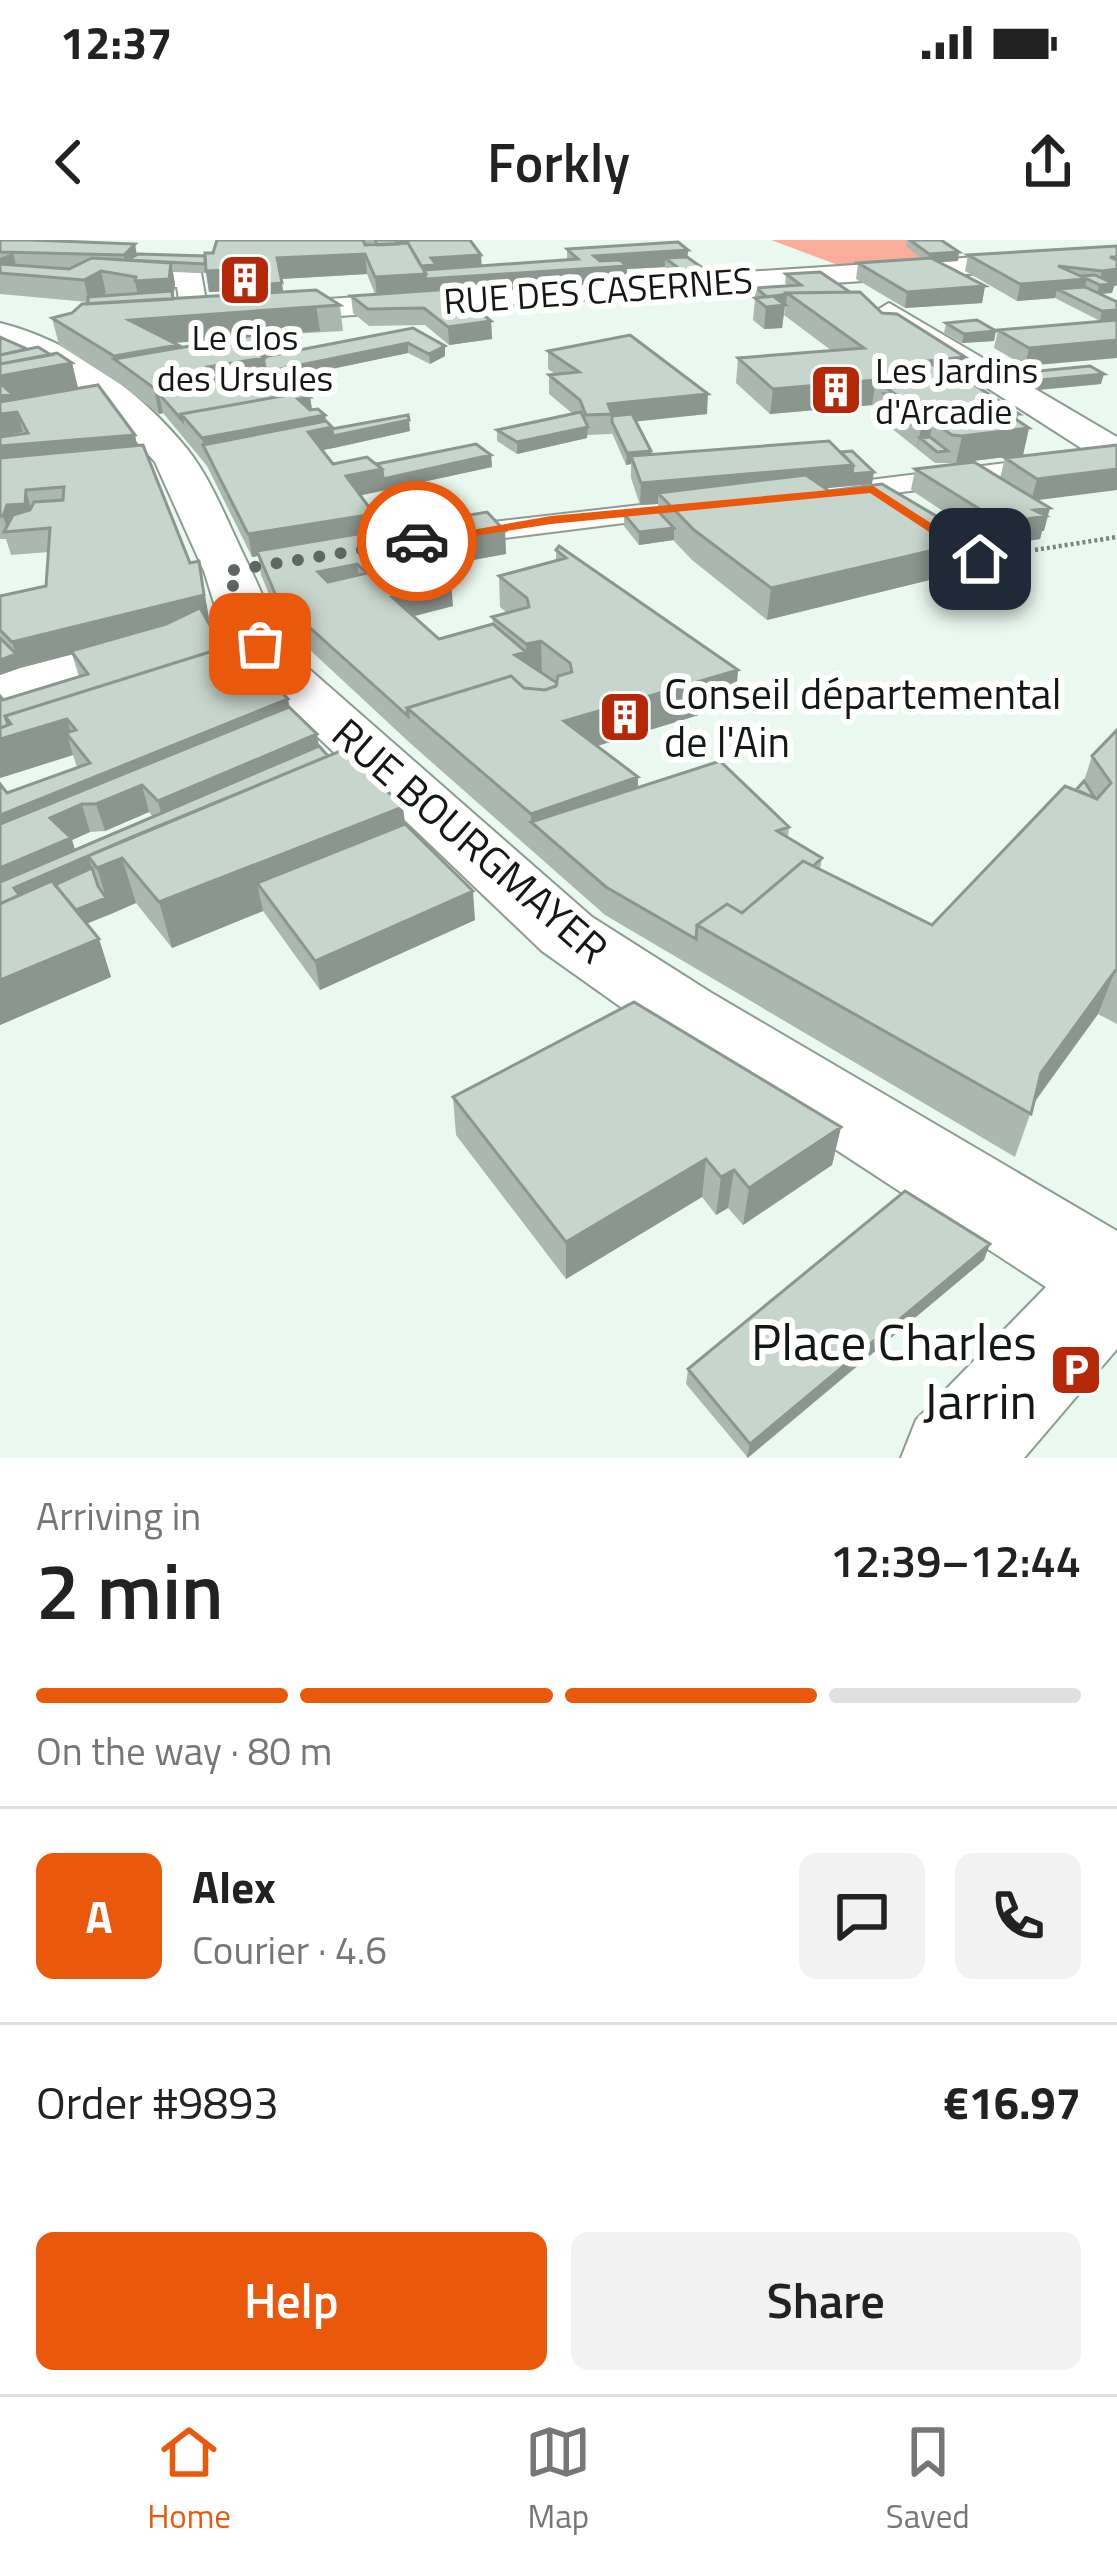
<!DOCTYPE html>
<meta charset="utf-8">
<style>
:root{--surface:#fff;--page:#f2f2f2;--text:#222;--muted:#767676;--line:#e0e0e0;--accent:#ea580c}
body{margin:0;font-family:"Titillium Web",sans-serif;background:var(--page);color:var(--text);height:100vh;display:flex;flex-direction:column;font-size:45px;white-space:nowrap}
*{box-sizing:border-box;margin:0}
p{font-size:39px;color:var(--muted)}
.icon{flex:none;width:66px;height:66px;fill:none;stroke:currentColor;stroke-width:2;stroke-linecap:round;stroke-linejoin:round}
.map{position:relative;height:1218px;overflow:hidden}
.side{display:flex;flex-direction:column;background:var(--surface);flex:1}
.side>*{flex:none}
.pin{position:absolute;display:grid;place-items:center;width:102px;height:102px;color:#fff;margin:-51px;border-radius:24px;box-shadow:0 6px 18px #0006}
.courier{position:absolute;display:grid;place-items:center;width:120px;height:120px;margin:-60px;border:9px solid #ea580c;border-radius:50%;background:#fff;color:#222;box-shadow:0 3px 15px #0007}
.head em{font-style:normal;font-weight:600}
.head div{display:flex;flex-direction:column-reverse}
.head{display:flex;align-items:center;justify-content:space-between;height:204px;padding:0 36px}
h1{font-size:78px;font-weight:600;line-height:90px}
.bar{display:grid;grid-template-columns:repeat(4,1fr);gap:18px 12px;align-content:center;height:144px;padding:0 36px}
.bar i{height:15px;border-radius:9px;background:var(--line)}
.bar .current{background:var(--accent)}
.bar p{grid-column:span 4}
.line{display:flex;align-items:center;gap:30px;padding:0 36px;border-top:3px solid var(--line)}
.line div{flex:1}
.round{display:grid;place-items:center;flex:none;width:126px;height:126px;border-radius:18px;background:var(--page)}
.cta{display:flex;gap:24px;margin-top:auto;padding:24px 36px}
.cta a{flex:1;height:138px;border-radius:18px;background:var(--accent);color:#fff;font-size:48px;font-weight:600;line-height:138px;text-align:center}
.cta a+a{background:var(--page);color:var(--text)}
.status{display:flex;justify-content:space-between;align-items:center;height:84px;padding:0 60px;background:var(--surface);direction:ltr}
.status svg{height:33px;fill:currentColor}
header{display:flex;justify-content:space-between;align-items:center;height:156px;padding:0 36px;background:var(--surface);font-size:54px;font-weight:600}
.tab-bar{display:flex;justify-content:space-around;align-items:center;height:168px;border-top:3px solid var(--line);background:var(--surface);font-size:33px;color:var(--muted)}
.tab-bar a{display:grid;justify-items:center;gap:6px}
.tab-bar .current{color:var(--accent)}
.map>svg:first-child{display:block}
.forest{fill:#fbac9a}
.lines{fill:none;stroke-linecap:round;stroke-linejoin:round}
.lane-casing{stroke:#8d9b92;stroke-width:4}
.street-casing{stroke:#8d9b92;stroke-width:4}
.path{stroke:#7b857f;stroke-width:4.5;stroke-dasharray:3 3;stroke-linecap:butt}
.lane{fill:#fff;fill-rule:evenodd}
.street{fill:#fff;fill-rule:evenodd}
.wall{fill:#abb8af;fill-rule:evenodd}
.shaded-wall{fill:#8b968f}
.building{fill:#c7d6cc;stroke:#8b968f;stroke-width:3;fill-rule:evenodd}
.route{fill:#ea580c}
.done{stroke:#5e6761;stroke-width:12;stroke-dasharray:0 21.6}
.labels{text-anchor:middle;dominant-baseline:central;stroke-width:12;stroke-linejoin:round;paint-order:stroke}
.far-street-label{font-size:36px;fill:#131815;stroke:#fff}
.far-poi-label{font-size:36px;fill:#131815;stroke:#fff}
.poi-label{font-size:42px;fill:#131815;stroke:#fff;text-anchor:start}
.street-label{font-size:42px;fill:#131815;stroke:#fff}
.near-poi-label{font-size:51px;fill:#131815;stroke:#fff;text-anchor:end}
</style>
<div class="status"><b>12:37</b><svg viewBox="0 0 49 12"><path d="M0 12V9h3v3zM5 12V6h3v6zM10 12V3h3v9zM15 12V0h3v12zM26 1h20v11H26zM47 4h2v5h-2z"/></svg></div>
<header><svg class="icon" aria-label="back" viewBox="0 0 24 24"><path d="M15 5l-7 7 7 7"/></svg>Forkly<svg class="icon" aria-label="share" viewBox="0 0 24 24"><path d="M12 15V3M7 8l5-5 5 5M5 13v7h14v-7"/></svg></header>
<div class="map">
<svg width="1117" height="1218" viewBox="0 0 1117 1218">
<rect width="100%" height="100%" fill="#eaf9ef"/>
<path class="forest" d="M771 0H928L908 7 928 23 846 28Z"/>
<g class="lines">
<g class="lane-casing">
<path id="lane" d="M1117 209V225L830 261 817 253 830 245Z
M702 258 712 260 716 266 712 272 449 305 435 296 449 287Z
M924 275 998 318 1002 324 998 330H976L914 289 910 283Z"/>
</g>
<g class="street-casing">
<path id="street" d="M1117 8V24L250 82 235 73 250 64Z
M0 22 201 33 209 77 194 86 183 83 177 47 0 38Z
M889 63 1117 197V226L1103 222 878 78 874 72Z
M0 83C73 101 141 152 188 210 213 242 230 288 248 324 264 356 273 385 293 415L592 677 710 752 1117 991V1109L1024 1218H901L916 1180 1046 1047 656 792 542 711 255 437 220 382 204 331 155 222 109 171 55 130 0 102Z
M160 386 178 391 186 402 178 413 0 466V432Z"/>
</g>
<path class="path" d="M1035 310 1117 297"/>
<use href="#lane" class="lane"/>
<use href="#street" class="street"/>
</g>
<path class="wall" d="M0 0H58L56 1 137 14 205 16 213 13 217 0H470L482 26 567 20V9L688 10 687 17 704 29 703 38 680 39 665 27 627 29V42L457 53 491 81 492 99 449 105 425 85 369 86 353 73 351 56 375 54 367 34 281 39 283 52 340 65 343 91 291 94 298 97 299 110 413 88 445 106V116L430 124 408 113 289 138 310 157 312 170 325 175 326 181 332 189 410 191 323 210 333 224H377L491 215 492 227 360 255 374 274 376 291H505L506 314 441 326 453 366 414 376 439 399 493 384 492 377 507 373 500 367 499 336 556 320V310L738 430 735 464 597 506 638 537V548L789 587 788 597 822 618 820 629 932 685 1076 550 1084 541 1092 516 1117 490V784L1098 774 1034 863 1015 917 605 675 410 503 281 383 261 335 258 316 252 317 207 226 163 173 159 174 120 144 59 105 52 78 72 73 88 64V62L0 54ZM173 32 206 33 209 52 231 51 232 55 173 59 175 44ZM236 98 178 108V105L175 103Z
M907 0H941L959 12 958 21 939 22 985 46 982 63 905 68 856 39 858 23 922 19 906 6Z
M1117 6V45L1114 46 1112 53 1100 54 1117 62 1100 81 1055 58 1017 61 965 31 968 15Z
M786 34 882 73 965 117 962 131 978 142 977 146 1019 174 1017 180 1029 188 1023 215 956 223H935L881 180 882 173 872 165 770 174 736 143 738 118 832 111 784 75 786 64H783L785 65 782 88 764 89 753 80 756 48 788 46 785 43Z
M1117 80 1025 126 994 108 998 90Z
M946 83 996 91 994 101 962 103 944 93Z
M27 109 51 115 72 123 78 148 135 195 137 206 190 323 199 321 209 379 207 380 223 408 288 459 289 467 317 494 319 506 328 516 403 567 405 584 475 680 320 750 263 671 172 708 136 663 86 684 99 699 111 737 0 785V544L7 553 77 527 73 515 0 538V456L3 460 79 437 72 414 20 428 0 435V356L46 346 49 312 11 315 6 299H0V197L24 194 23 192 0 196ZM149 572 153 577 75 610 72 600 90 592 105 591Z
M548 111 707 174 636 181 650 215 872 244 825 248 970 330 767 380 692 320 673 300 639 305 624 286V274L657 270 658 264 640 265 631 238V224L626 225 612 193 611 194 587 195V198L517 214 497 201V190L573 174 549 154V135L555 134 548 129Z
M1028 132 1101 144 1037 150 1025 143Z
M1117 205 1038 260 1044 291H1042L1040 299 996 306 911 250 915 229 1000 238 1005 218Z
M453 857 841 887 832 925 743 985 728 968 716 975 702 957 566 1039 456 895Z
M984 1020 748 1218 686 1144 688 1129Z"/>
<path class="shaded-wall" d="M135 4 138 20 125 22 124 15Z
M688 10 687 25 665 18V27L627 29V42L377 59 375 37 419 26 431 18 481 15 482 31 437 38 594 16Z
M959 12 958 21 928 23 929 14Z
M13 13 18 33H0V18Z
M365 14 367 34 280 39 277 18Z
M171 23 175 44 173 60 139 63 135 41Z
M704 29 703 38 680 39 681 30Z
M1117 29V45L1114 46 1112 53 1097 54 1102 31Z
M229 30 282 43 285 65 234 68 231 51 209 52 206 31Z
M101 31 106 53 89 62 84 40Z
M1087 39 1083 56 1057 49 1055 58 1017 61 1020 44Z
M985 46 982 63 905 68 907 52Z
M787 54 786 64 766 66 767 57Z
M316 65 320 91 134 106 129 80Z
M785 65 782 88 764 89 766 67Z
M1117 70V79L1100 81 1102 71Z
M491 81 492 99 449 105 448 87Z
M996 91 994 101 962 103 964 94Z
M298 97 301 121 266 127 268 142 159 154 163 173 159 174 154 148 208 127 249 105Z
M1117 100V118L1025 126 1029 108Z
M408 103V113L268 142 266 132Z
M178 105 183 132 114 119V116Z
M445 106V116L430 124 429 114Z
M965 117 960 142 927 121Z
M72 123 78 148 14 160 23 192 0 196V124Z
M1104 134 1101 144 1037 150 1040 140Z
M876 140 872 165 770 174 773 149Z
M708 154 707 174 613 184 608 164Z
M310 157 313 176 325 175 327 188 332 187 334 208 311 212 203 205 202 198 186 180Z
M409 180 410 191 334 208 333 196Z
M933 182 928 205 920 198 917 209 922 183Z
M588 187 587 198 517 214V202Z
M1029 188 1023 215 956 223 962 196Z
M135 195 139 215 0 228V206Z
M651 211 650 222 631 216V224L626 225 627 213Z
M491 215 492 227 349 258 346 236 382 229Z
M853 225 874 232 872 244 668 263 658 253V264L640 265 641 243Z
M1117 229V250L1031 261 1037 239Z
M26 250 32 272 8 291 3 276 7 265Z
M1050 268 1044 291H1042L1040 299 996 306 1002 283 1034 270Z
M374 274 376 297 257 311 258 316 252 317 248 294Z
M674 288V300L639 305V292Z
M505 291 506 314 439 326 431 309 438 303Z
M977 300 970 330 767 380 771 348Z
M199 321 209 379 20 428 12 402Z
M357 324 360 348 321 355 318 332Z
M451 341 453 366 395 381 392 357Z
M541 401 542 434 515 415 526 412V404Z
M16 414 20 428 0 435V420Z
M738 430 735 464 564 516V481Z
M288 459 294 493 142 545 149 572 105 591 96 564H82L90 592 72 600 78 620 88 616 93 631 20 664 0 660V575Z
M67 479 74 503 67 494 73 515 0 538V498Z
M317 494 321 521 165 589 158 561Z
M638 537 637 572 531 582V574Z
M403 567 408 612 257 643 263 671 172 708 159 662Z
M122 618 136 663 111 674 97 628Z
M473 651 475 680 320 750 315 721Z
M106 658 111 674 73 689 68 674Z
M99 699 111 737 0 785V740Z
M1115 731 1098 774 1027 872 1041 833Z
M841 887 832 925 743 985 749 948Z
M706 919 702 957 566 1039V1002Z
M734 930 728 968 716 975 721 937Z
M990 1004 984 1020 747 1218 750 1204Z"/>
<path class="building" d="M0 0H31L135 4 124 15 0 12Z
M217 0H363L365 5 408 3 426 34 375 37 365 14 277 18 282 43 231 47 229 30 206 31 205 13H213Z
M375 0H396L398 4 377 5Z
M400 0H470L481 15 431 18 437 25 421 26 408 3H403Z
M910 0H941L959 12 929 14Z
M678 2 688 10 594 16 600 21 620 20 627 26 426 39 424 30 578 19 567 9Z
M1117 6V17H1110L1117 20V29L1102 31 1058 26 1087 39 1020 44 968 15Z
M138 14 205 16V24L128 20Z
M687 17 704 29 681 30 665 18Z
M92 18 171 23 169 39 135 41 136 37 101 31 84 40 0 33V24L69 29Z
M931 18 985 46 907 52 858 23Z
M820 32 850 52 787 53 788 54 767 57 756 48 801 45 786 34Z
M1095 35 1114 44 1100 45 1081 36Z
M1085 47 1117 62V70L1102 71 1057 49Z
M452 49 491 81 448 87 424 68 368 69 351 56Z
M316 50 340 65 129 80 178 105 114 116 52 78 72 73 82 64Z
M172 51 173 59 88 64V57Z
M860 52 882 73 897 74 965 117 927 121 941 130H952L1019 174H1008L1029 188 962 196 952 195 933 182 922 183 885 154H895L876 140 773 149 738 118 864 108 787 53Z
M773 56 785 65 766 67 755 58Z
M977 80 996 91 964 94 946 83Z
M1117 80V100L1029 108 998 90Z
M413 88 445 106 429 114 408 103 266 132 263 117Z
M284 90 298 97 249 105 264 118 208 127 220 136 154 148 114 119Z
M630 95 708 154 608 164 612 174 586 175 580 160 549 135 579 132 548 111Z
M0 97 27 109 0 115Z
M38 107 51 115 0 124V115Z
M57 113 72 123 0 136V124Z
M1090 126 1104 134 1040 140 1028 132Z
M282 131 310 157H306L299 153 181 174 182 180 159 154Z
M962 131 978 142H970L955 132Z
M0 143 12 154 0 156Z
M98 145 135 195 0 206V197L28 193 17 172 0 174V162Z
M299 153 306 158 298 159 310 170 318 169 325 175 202 198 181 174Z
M581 172 588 187 517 202 497 190Z
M632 174 651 211 627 213 612 182V176Z
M408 175 409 180 333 196 332 189Z
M326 181 332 187 308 192 333 224 367 217 382 229 346 236 374 274 248 294 203 205Z
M930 197 948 211 937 212 920 198Z
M829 201 853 225 641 243 631 216Z
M476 204 491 215 383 239 382 229 377 224Z
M143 205 190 323 199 321 204 355 12 402 0 390V356L46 346 50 288 4 292 13 275 30 270 34 262 63 260 64 247 26 250 25 264 7 265 3 276H0V218Z
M1117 205V229L1037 239 1005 218Z
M852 211 874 232 852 234 853 225 841 212Z
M974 222 1050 268 1034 270 1046 276 1002 283 915 229Z
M806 235 829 251 882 244 977 300 771 348 694 290 658 253Z
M657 270 674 288 639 292 624 274Z
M487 272 505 291 438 303 431 309 451 341 392 357 439 399 493 384 526 412 515 415 557 443 556 446 545 450 524 448 511 436 407 468 408 476 277 358 257 311ZM357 324 367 333 328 342 318 332Z
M559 306 738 430 564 481 638 537 531 574 407 468 511 436 524 448 545 450 556 446 558 436 572 432 570 423 541 401 526 404 492 377 529 367 527 358 499 336 566 318 556 310Z
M200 368 223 408 5 476 8 485 0 488V456L3 460 88 434 71 411 166 384Z
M0 398 16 414 0 420Z
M235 404 288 459 0 575V544L7 553 90 523 66 493 76 490 67 479 0 499V488L11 484 5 476Z
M289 467 317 494 158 561 142 545 96 564H82L50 578 71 598 0 628V584Z
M1117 490V732L1115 731 1041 833 1031 874 697 685 727 664 742 673 803 621 932 685 1065 546 1097 559 1111 543 1092 516Z
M319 506 328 516 132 597 14 648 19 655 0 664V642Z
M345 509 403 567 159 662 122 618 97 628 88 616Z
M720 521 789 587 777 591 822 618 813 626 803 621 742 673 727 664 697 685 696 699 606 647 531 582Z
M1084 541 1095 558 1076 550Z
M405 584 473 651 315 721 257 643Z
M92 628 98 646 106 658 76 670 55 645Z
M52 641 99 699 0 740V664Z
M634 762 841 887 749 948 734 930 721 937 706 919 566 1002 453 857Z
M905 951 990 1004 750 1204 688 1129Z"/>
<path class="route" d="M873 246 987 319 975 322 870 253 551 284 417 305 410 301 551 276Z"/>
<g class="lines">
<path class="done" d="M260 404 245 382 228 331 417 301"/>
</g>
<defs>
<g id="building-square" transform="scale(2.7)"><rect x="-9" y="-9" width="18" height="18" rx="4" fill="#b42807" stroke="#fff"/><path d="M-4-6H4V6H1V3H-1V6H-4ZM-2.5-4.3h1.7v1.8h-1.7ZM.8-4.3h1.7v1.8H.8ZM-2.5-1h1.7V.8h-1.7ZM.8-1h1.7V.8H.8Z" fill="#fff"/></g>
<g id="parking-square" transform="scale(2.7)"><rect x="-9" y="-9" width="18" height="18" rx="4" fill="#b42807" stroke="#fff"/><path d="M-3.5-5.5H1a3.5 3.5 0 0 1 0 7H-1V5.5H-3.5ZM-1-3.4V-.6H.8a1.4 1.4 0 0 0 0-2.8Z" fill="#fff"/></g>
</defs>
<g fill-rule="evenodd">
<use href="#building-square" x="245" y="40"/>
<use href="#building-square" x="836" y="150"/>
<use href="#building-square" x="625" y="477"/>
<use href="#parking-square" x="1076" y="1130"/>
</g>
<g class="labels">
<g class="far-street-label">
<text transform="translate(598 50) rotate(-4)">RUE DES CASERNES</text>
</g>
<g class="far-poi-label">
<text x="245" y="96">Le Clos<tspan x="245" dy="41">des Ursules</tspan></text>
<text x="875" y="129" text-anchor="start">Les Jardins<tspan x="875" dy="41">d'Arcadie</tspan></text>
</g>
<g class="poi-label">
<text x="664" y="453">Conseil départemental<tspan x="664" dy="48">de l'Ain</tspan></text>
</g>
<g class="street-label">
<text transform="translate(471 600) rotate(41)">RUE BOURGMAYER</text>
</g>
<g class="near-poi-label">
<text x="1037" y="1101">Place Charles<tspan x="1037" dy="59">Jarrin</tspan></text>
</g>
</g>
</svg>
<div class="pin" style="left:260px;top:404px;background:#ea580c"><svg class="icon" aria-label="bag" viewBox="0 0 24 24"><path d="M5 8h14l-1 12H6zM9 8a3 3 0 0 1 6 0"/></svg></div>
<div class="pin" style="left:980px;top:319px;background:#1f2937"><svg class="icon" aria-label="home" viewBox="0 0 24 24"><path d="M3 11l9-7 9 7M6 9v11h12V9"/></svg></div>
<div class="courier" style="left:417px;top:301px"><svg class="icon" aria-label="car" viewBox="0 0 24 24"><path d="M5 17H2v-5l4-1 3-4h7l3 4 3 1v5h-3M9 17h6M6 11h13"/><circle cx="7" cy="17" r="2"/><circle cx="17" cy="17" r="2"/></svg></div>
</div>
<section class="side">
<div class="head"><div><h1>2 min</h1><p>Arriving in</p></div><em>12:39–12:44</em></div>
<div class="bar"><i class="current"></i><i class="current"></i><i class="current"></i><i></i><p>On the way · 80 m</p></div>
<div class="line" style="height:216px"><b class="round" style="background:var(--accent);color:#fff">A</b><div><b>Alex</b><p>Courier · 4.6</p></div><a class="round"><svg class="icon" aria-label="chat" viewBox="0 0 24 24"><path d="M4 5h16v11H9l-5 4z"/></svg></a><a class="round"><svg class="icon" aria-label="phone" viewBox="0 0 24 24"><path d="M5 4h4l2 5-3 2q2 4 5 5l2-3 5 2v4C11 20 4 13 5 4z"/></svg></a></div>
<div class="line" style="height:156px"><div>Order #9893</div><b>€16.97</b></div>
<div class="cta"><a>Help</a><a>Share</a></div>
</section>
<nav class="tab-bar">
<a class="current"><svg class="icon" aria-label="home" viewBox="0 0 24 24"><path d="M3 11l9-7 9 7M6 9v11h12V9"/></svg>Home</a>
<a><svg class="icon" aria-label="map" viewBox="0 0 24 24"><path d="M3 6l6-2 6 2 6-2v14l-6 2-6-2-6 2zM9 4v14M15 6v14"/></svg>Map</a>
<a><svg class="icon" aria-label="saved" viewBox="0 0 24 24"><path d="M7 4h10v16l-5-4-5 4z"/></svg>Saved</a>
</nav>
